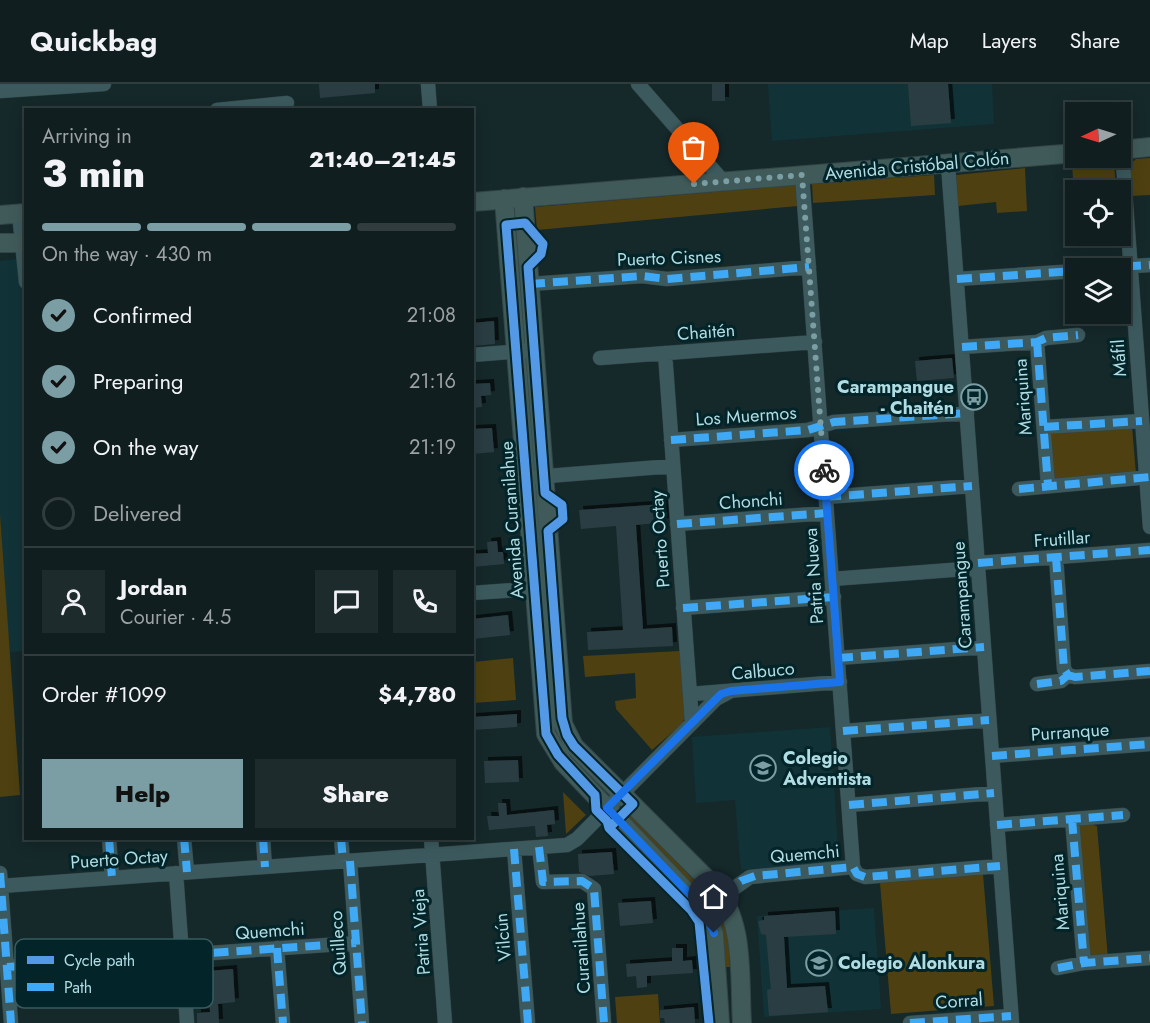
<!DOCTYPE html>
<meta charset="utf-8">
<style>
:root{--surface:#101e20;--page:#1e2b2d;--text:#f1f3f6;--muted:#9ca2a5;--line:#303c3e;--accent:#7a9ea3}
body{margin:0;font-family:Jost,sans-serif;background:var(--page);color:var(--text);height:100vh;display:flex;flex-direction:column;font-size:22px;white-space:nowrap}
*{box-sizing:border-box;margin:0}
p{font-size:20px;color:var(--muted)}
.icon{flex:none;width:33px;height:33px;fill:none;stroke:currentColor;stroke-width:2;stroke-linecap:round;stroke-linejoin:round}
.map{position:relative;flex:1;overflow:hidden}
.side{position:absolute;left:24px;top:24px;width:450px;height:732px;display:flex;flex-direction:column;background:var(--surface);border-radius:0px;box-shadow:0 3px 15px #0003,0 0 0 2px var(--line)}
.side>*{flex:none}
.needle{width:39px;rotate:266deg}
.buttons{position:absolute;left:1065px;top:18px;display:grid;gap:12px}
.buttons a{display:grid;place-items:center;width:66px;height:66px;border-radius:0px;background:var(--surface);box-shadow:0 3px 15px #0003,0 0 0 2px var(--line);font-size:30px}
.pin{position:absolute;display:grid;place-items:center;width:51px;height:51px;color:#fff;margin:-62px -26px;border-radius:50% 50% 50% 0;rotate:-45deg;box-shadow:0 0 6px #0007}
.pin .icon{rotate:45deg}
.courier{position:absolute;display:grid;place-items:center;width:60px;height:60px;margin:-30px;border:4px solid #1a73e8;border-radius:50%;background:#fff;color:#222;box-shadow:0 2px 8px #0007}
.headline em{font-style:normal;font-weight:800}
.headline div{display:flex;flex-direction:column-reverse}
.headline{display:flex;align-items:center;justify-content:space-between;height:102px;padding:0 18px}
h1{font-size:39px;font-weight:800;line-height:45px}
.bar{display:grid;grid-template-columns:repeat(4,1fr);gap:9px 6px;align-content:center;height:72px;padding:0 18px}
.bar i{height:8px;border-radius:4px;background:var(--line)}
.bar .active{background:var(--accent)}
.bar p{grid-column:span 4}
.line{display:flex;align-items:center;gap:15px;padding:0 18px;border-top:2px solid var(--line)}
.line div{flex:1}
.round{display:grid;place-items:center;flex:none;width:63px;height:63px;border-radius:0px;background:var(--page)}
ol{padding:0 18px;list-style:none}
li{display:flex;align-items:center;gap:18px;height:66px}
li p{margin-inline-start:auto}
li .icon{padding:6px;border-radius:50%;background:var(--accent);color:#111;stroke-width:4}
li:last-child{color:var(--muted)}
li i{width:33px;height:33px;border:3px solid var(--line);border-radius:50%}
.primary-button{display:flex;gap:12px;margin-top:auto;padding:12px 18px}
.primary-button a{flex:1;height:69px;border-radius:0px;background:var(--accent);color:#111;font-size:24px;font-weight:800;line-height:69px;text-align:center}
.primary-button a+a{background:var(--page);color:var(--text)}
header{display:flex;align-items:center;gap:36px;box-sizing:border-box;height:84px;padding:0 30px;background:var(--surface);border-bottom:2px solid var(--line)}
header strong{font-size:28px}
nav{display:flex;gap:33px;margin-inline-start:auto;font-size:21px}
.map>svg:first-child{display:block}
.built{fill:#113338}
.green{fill:#4e4010}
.building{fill:#2b3e42;filter:url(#shadow)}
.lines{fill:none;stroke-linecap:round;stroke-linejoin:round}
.minor-casing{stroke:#334648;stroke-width:15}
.major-casing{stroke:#334648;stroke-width:20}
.minor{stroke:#3c5a5e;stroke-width:14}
.major{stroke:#405a5a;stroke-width:18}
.quiet{stroke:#3fa9f5;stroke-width:8;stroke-dasharray:15 8;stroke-linecap:butt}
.cycleway-casing{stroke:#032428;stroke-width:13}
.cycleway{stroke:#5399e6;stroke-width:9}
.done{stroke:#7a9ea3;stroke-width:6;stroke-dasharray:0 10.8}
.route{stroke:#1a73e8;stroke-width:8}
.labels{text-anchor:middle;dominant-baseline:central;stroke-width:6;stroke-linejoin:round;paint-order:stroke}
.street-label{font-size:18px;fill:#b0dde4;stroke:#032428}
.poi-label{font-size:18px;font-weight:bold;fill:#b0dde4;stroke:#032428;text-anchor:start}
.key{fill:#032428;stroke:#375c60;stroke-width:1.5}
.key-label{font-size:16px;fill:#b0dde4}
</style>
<header>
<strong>Quickbag</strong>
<nav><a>Map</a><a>Layers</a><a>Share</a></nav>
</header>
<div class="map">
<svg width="1150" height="939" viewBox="0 0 1150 939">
<defs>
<filter id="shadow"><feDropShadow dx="4" dy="-4" stdDeviation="0" flood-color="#0009"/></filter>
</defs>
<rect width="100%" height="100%" fill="#15282a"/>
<path class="built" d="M768 0H992L994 40 772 57Z
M25 174 26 567 9 568 0 430V177Z
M830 643 839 778 741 786 735 716 696 719 692 653Z
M874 824 881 925 764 933 757 832Z"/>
<path class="green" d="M1150 74V111L1131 112 1130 80 1136 75Z
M1114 77 1116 106H1076L1075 122 1072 80Z
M1025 84 1027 127 997 129 996 118 958 122 956 91Z
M934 91 935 111 813 119 812 100Z
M796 101 798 122 537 146 535 123Z
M1132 342 1136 390 1052 397 1047 350Z
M0 430 20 711 0 713Z
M680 567 686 631 682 640 652 666 616 625 615 617 636 614 635 589 585 593 583 572Z
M513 574 516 616 473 619V578Z
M563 708 586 731 566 750Z
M628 728 718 821 728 845 730 883H724L722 845 714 824 625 733Z
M1077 737 1097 742 1108 875 1088 870Z
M983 790 994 922 891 930 880 799Z
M658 910 660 939H617L615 913Z"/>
<path class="building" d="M319 0H375V9L320 14Z
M712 0H725V17H712Z
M908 0H948L951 39 911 42Z
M494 237 495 260 472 262V239Z
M952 274 954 294 917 297 915 277Z
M490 299 491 311 481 312 482 323 472 324V300Z
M492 344 494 368 472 370V345Z
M664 420 665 438 636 441 643 545 672 543 673 562 588 566 587 548 623 546 616 442 581 445 579 426Z
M497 457 498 468H503L504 480 472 483V470L488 469 487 458Z
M508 531 510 551 472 555V535Z
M517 630V643L472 646V633Z
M518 676 519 698 485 699 484 677Z
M498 719H506L507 731 554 726 555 740 547 741 548 752 536 753 535 742 489 746 487 732H499Z
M612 768 614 790 590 792 579 788 578 770Z
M651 817 653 839 620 842 618 819Z
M835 827 836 850 784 853 787 904 825 902 828 928 769 932 767 906 771 905 766 851 761 850 758 837 764 836V832Z
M672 864H683V877L692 876 693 889 647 892V903L637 904 636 892 627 893 626 880 672 877Z
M233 885 235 918 218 920 219 939H197V929L210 928 208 887Z
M694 923 695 939H665L664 934H660V926Z"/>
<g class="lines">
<g class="minor-casing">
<path id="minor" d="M428 0 430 26
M638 0 723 97
M0 7 104 0
M217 26 287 19
M1122 66 1150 443
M948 80 1012 939
M802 91 853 783 857 790 865 793 1000 782
M19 129 26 198
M1103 184 1150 181
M957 195 1076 187
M530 200 642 192 667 195 809 183
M1037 258 1048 401
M962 263 1037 258 1046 254 1078 251
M665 269 692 639
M472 271 535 266
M600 274 815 258
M1044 343 1142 337
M671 356 808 346 834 338 967 329
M535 393 673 382
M1019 405 1150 393
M826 413 972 402
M677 440 827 429
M1056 473 1064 585 1068 591
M978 479 1150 466
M832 495 978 484
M472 509 544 504
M683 524 834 513
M838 574 984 563
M1068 591 1075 593 1150 587
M1037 600 1061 597 1068 591
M690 610 840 598
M843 647 989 636
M992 672 1150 660
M849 721 994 709
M1072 735 1084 879
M997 741 1123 731
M109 754 112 794
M184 754 187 788
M263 754 265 783
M341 754 343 777
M431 754 445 939
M539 763 543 798 582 797 594 805 604 939
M514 765 528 939
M350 777 362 939
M0 789 11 939
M176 789 187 939
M1 802 567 761 577 755 716 615 731 607
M723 812 750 793 853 783
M277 864 283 939
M7 883 356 859
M1058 884 1084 879 1150 874
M910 939 1011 932"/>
</g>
<g class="major-casing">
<path id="major" d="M1120 66 1150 63
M523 113 563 640 574 662 712 800C746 835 739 894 742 939
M504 115 546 650 563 678 707 829 714 850 720 939
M472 118 1076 69
M0 131 26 129
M0 159H26"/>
</g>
<use href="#minor" class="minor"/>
<use href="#major" class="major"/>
<path class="quiet" d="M1103 184 1150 181
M957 195 1076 187
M530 200 642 192 667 195 809 183
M1037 258 1048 401
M962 263 1037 258 1046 254 1078 251
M1044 343 1142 337
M671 356 808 346 834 338 967 329
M1019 405 1150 393
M826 413 972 402
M677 440 827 429
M1056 473 1064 585 1068 591
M978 479 1150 466
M683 524 834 513
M838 574 984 563
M1068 591 1075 593 1150 587
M1037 600 1061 597 1068 591
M843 647 989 636
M992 672 1150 660
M849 721 994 709
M1072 735 1084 879
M997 741 1123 731
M109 754 112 794
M184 754 187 788
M263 754 265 783
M341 754 343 777
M539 763 543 798 582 797 594 805 604 939
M514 765 528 939
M350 777 362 939
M0 789 11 939
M723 812 741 797 755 792 853 783 857 790 865 793 1000 782
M277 864 283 939
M7 883 356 859
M1058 884 1084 879 1150 874
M910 939 1011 932"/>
<g class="cycleway-casing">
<path id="cycleway" d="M609 744 633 720 574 662 567 651 562 634 548 447 563 435 562 421 545 409 528 183 541 170 543 160 525 139 506 141 546 650 558 671 595 711 596 726 607 737 609 744 691 826 699 838 709 939"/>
</g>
<use href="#cycleway" class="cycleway"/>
</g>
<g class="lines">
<path class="done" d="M694 100 802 91 824 386"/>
<path class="route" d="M714 849 702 823 607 724 721 610 731 607 840 598 824 386"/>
</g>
<defs>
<g id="bus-ring" transform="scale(1.35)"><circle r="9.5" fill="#032428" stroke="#7a9ea3" stroke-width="1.5"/><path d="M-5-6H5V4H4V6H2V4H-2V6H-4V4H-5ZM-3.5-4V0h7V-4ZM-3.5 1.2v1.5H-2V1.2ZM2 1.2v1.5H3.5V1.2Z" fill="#7a9ea3"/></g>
<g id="school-ring" transform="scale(1.35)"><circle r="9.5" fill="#032428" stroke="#7a9ea3" stroke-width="1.5"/><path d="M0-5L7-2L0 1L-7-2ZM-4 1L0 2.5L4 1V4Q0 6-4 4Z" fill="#7a9ea3"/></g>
</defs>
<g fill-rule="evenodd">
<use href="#bus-ring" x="974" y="313"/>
<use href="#school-ring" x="763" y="684"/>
<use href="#school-ring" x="819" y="879"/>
</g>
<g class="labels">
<g class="street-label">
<text transform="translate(917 82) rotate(-5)">Avenida Cristóbal Colón</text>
<text transform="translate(669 174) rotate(-2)">Puerto Cisnes</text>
<text transform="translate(706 248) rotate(-4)">Chaitén</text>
<text transform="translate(1119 274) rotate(-94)">Máfil</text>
<text transform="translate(1023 313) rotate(-94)">Mariquina</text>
<text transform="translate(746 332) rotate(-4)">Los Muermos</text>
<text transform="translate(751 417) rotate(-4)">Chonchi</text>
<text transform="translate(512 436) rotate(-94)">Avenida Curanilahue</text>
<text transform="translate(660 455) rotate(-94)">Puerto Octay</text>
<text transform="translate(1062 455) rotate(-4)">Frutillar</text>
<text transform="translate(814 492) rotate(-94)">Patria Nueva</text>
<text transform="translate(962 511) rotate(-94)">Carampangue</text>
<text transform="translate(763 587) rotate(-5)">Calbuco</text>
<text transform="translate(1070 648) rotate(-4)">Purranque</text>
<text transform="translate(805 770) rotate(-5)">Quemchi</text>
<text transform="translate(119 775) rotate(-4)">Puerto Octay</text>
<text transform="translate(1060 808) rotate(-95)">Mariquina</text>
<text transform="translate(270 847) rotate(-4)">Quemchi</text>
<text transform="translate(421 848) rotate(-94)">Patria Vieja</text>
<text transform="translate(503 853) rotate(-95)">Vilcún</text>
<text transform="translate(338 859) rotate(-94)">Quilleco</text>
<text transform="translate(581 864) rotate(-94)">Curanilahue</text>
<text transform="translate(959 917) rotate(-4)">Corral</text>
</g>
<g class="poi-label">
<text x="954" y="303" text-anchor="end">Carampangue<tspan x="954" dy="21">- Chaitén</tspan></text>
<text x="783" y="674">Colegio<tspan x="783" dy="21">Adventista</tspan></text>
<text x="838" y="879">Colegio Alonkura</text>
</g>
</g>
<rect x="15" y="855" width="198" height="69" rx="9" class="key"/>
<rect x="27" y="872" width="27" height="8" fill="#5399e6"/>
<rect x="27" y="899" width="27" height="8" fill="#3fa9f5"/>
<g class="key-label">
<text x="64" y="882">Cycle path</text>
<text x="64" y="909">Path</text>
</g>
</svg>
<div class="buttons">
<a><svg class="needle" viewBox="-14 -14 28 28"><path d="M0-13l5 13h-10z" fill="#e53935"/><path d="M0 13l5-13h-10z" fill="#9ca2a5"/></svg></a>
<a><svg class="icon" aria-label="locate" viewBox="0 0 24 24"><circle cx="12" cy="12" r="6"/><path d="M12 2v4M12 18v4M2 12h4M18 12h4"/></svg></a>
<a><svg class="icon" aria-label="layers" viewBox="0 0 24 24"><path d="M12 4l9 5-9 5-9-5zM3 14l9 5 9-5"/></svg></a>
</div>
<div class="pin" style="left:694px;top:100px;background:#ea580c"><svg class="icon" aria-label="bag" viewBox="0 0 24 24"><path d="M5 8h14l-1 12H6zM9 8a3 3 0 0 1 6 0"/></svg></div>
<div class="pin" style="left:714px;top:849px;background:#1f2937"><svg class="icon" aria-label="home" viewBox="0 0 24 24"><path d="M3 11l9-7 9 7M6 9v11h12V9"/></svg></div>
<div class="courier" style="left:824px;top:386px"><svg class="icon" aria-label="bike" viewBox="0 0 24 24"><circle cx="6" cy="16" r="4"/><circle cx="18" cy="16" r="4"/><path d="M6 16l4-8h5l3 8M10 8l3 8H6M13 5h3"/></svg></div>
<section class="side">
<div class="headline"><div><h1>3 min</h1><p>Arriving in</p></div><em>21:40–21:45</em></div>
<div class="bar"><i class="active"></i><i class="active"></i><i class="active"></i><i></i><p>On the way · 430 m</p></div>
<ol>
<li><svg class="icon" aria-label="check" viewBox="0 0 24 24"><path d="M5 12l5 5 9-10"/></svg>Confirmed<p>21:08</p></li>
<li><svg class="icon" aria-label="check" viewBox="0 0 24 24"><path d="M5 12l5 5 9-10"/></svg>Preparing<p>21:16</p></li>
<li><svg class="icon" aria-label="check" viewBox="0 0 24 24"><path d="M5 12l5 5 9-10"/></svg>On the way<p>21:19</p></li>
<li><i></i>Delivered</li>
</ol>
<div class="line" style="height:108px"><a class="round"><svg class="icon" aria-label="person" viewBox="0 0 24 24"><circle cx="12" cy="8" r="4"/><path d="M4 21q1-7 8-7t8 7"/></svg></a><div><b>Jordan</b><p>Courier · 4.5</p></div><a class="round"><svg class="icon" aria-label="chat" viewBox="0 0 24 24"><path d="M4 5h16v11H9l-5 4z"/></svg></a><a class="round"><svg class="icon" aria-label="phone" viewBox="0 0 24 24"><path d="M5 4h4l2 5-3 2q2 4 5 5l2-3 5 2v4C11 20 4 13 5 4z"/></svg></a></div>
<div class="line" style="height:78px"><div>Order #1099</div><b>$4,780</b></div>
<div class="primary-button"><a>Help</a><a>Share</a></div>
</section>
</div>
